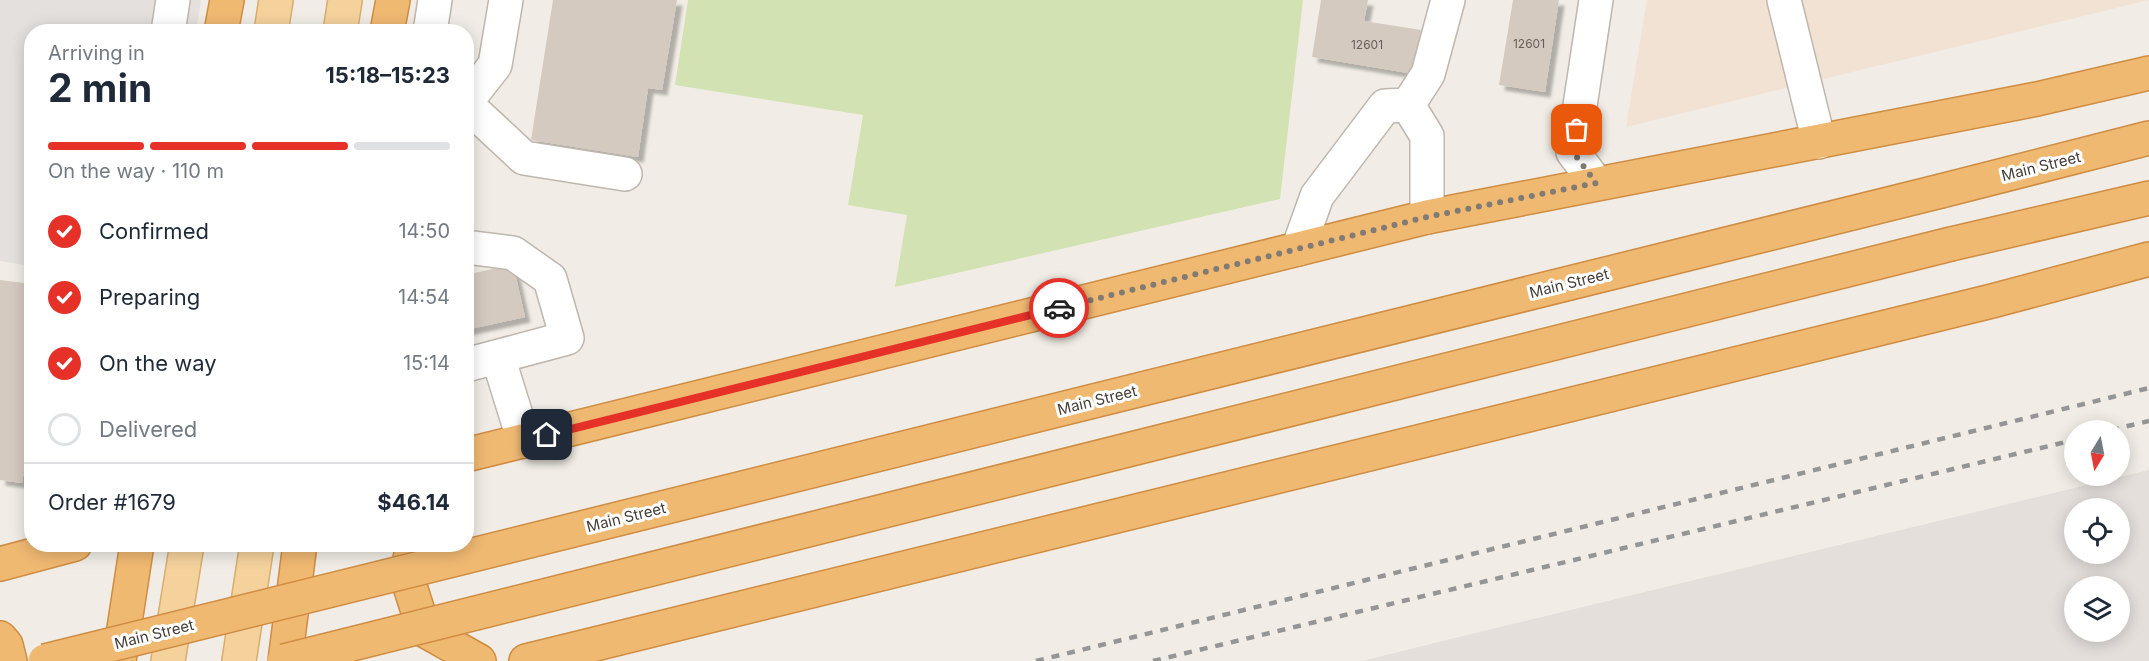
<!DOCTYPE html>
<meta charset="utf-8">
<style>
:root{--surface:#fff;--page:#f2f2f3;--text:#1f2937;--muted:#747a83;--line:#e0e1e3;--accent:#e63129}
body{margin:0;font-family:Inter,sans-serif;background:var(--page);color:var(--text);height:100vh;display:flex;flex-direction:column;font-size:22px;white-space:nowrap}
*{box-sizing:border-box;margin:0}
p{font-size:20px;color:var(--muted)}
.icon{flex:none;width:33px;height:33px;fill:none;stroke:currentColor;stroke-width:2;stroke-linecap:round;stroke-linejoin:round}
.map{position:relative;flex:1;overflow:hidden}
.drawer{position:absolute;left:24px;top:24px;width:450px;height:528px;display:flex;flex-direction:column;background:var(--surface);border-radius:24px;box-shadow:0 3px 15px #0003}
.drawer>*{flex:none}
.needle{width:39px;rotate:190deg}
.tools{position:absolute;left:2064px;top:420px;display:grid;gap:12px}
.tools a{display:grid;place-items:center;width:66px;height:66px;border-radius:50%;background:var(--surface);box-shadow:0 3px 15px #0003;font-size:30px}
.pin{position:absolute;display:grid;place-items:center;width:51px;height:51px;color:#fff;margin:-26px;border-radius:12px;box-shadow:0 3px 9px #0006}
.courier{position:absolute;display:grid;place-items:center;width:60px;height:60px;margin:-30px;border:4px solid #e63129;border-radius:50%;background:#fff;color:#222;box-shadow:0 2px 8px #0007}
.summary em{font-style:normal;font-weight:700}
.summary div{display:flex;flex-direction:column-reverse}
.summary{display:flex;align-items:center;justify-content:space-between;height:102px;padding:0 24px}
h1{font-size:39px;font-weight:700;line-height:45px}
.bar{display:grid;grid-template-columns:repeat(4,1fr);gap:9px 6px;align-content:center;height:72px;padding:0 24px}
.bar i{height:8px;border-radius:4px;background:var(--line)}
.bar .on{background:var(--accent)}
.bar p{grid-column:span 4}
.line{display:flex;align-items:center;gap:15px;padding:0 24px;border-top:2px solid var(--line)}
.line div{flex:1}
ol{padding:0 24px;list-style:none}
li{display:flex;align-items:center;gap:18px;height:66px}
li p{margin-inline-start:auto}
li .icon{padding:6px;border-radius:50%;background:var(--accent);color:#fff;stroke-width:4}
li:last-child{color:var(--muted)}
li i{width:33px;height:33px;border:3px solid var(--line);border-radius:50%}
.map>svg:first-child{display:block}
.commercial{fill:#f2e2d3}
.industrial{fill:#e4dfdb;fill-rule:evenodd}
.green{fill:#d2e2b2}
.parking{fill:#e3e0de}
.building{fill:#d5cac0;filter:url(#shadow)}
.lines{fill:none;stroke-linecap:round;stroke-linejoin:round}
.minor-casing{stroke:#bfb6ad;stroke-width:36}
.major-casing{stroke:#d8ad6e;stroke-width:36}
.highway-casing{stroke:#ce8d43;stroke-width:36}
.minor{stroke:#fff;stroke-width:33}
.major{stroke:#f5d29c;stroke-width:33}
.highway{stroke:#f0b972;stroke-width:33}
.rail{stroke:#959595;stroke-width:4.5;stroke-dasharray:8 8;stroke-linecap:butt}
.highway-bridge-casing{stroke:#ce8d43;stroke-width:36;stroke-linecap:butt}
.highway-bridge{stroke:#f0b972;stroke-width:33}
.done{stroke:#817b74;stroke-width:6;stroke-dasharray:0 10.8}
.route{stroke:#e63129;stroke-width:8}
.labels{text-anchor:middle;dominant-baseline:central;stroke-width:6;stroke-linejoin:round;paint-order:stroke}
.number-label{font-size:12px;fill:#686058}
.street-label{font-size:15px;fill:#443d36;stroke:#fff}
</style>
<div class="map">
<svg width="2149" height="661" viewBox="0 0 2149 661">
<defs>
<filter id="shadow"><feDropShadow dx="5.5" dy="5.5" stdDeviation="1.5" flood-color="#0004"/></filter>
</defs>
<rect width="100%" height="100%" fill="#f1ede6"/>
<path class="commercial" d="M1647 0H2149L1626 127Z"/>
<path class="industrial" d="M2149 470V661H1362L1471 634ZM2074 508H2120V554H2074ZM2074 586H2120V632H2074Z"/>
<path class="green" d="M688 0H1303L1280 199 895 287 907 215 848 205 863 115 675 85Z"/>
<path class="parking" d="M0 0H201L196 31 32 32 31 266 0 261Z"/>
<path class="building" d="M553 0H677L662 90 648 88 638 157 531 140Z
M1321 0H1368L1364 21 1421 30 1414 74 1312 57Z
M1513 0H1559L1545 92 1499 85Z
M513 264 525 317 466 330V275Z
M0 280 32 284V419L22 483 0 480Z"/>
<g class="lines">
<g class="minor-casing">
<path id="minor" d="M1784 0 1819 142
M168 32 173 0
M430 32 435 0
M466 102 495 65 506 0
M466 104 524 158 625 174
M1408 105 1428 74 1448 0
M1596 183 1573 152 1596 0
M466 247 513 253 550 279 567 338 466 365
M1298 249 1317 196 1385 106 1408 105 1427 136V217
M498 357 524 441"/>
</g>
<g class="major-casing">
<path id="major" d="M271 32 276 0
M340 32 345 0
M168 661 187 544
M239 661 257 544"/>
</g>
<g class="highway-casing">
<path id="highway" d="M221 32 227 0
M387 32 393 0
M1941 191 2149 138
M1951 244 2149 198
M466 455 1427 217 2037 99 2149 73
M414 544 406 574 424 630 479 661
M0 564 75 544
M0 638 6 645 10 661
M119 661 137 544
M285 661 300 544
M526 661 1992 301 2149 259"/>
</g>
<use href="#minor" class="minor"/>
<use href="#major" class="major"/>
<use href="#highway" class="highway"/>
<path class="rail" d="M2111 430 2149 421
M1036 661 2149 388
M1153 661 2074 440"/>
<g class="highway-bridge-casing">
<path id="highway-bridge" d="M45 661 1941 191
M284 661 1951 244"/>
</g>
<use href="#highway-bridge" class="highway-bridge"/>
</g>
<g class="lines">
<path class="done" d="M1059 308 1427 217 1596 183 1573 152 1577 130"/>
<path class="route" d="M547 435 1059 308"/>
</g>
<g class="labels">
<g class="number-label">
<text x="1529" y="43">12601</text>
<text x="1367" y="44">12601</text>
</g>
<g class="street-label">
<text transform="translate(2041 166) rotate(-14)">Main Street</text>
<text transform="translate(1569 283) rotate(-14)">Main Street</text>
<text transform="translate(1097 400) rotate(-14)">Main Street</text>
<text transform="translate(626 517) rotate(-14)">Main Street</text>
<text transform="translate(154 634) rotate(-14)">Main Street</text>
</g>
</g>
</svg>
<div class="tools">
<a><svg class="needle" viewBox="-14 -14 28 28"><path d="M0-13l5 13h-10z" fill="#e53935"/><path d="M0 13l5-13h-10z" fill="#747a83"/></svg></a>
<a><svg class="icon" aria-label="locate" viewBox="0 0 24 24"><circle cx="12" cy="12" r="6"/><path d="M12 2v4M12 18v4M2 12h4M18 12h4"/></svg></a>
<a><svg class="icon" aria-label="layers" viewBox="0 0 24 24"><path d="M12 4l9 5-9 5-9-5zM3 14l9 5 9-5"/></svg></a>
</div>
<div class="pin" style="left:1577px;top:130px;background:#ea580c"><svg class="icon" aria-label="bag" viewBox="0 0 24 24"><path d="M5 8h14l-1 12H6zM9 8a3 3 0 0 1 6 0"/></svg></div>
<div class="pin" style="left:547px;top:435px;background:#1f2937"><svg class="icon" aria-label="home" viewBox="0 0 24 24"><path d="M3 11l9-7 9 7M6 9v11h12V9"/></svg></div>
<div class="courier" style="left:1059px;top:308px"><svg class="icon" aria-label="car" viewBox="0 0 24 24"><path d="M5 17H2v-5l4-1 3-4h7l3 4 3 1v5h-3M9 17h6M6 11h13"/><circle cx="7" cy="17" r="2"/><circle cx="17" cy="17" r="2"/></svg></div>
<section class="drawer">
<div class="summary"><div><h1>2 min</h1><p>Arriving in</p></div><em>15:18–15:23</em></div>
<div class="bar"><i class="on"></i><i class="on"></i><i class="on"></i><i></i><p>On the way · 110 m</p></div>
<ol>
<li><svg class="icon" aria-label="check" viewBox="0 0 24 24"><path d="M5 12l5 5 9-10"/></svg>Confirmed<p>14:50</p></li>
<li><svg class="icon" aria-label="check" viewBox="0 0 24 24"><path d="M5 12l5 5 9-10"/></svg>Preparing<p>14:54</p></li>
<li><svg class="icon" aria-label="check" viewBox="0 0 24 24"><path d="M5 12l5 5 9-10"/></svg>On the way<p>15:14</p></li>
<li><i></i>Delivered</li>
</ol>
<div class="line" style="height:78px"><div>Order #1679</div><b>$46.14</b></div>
</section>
</div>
